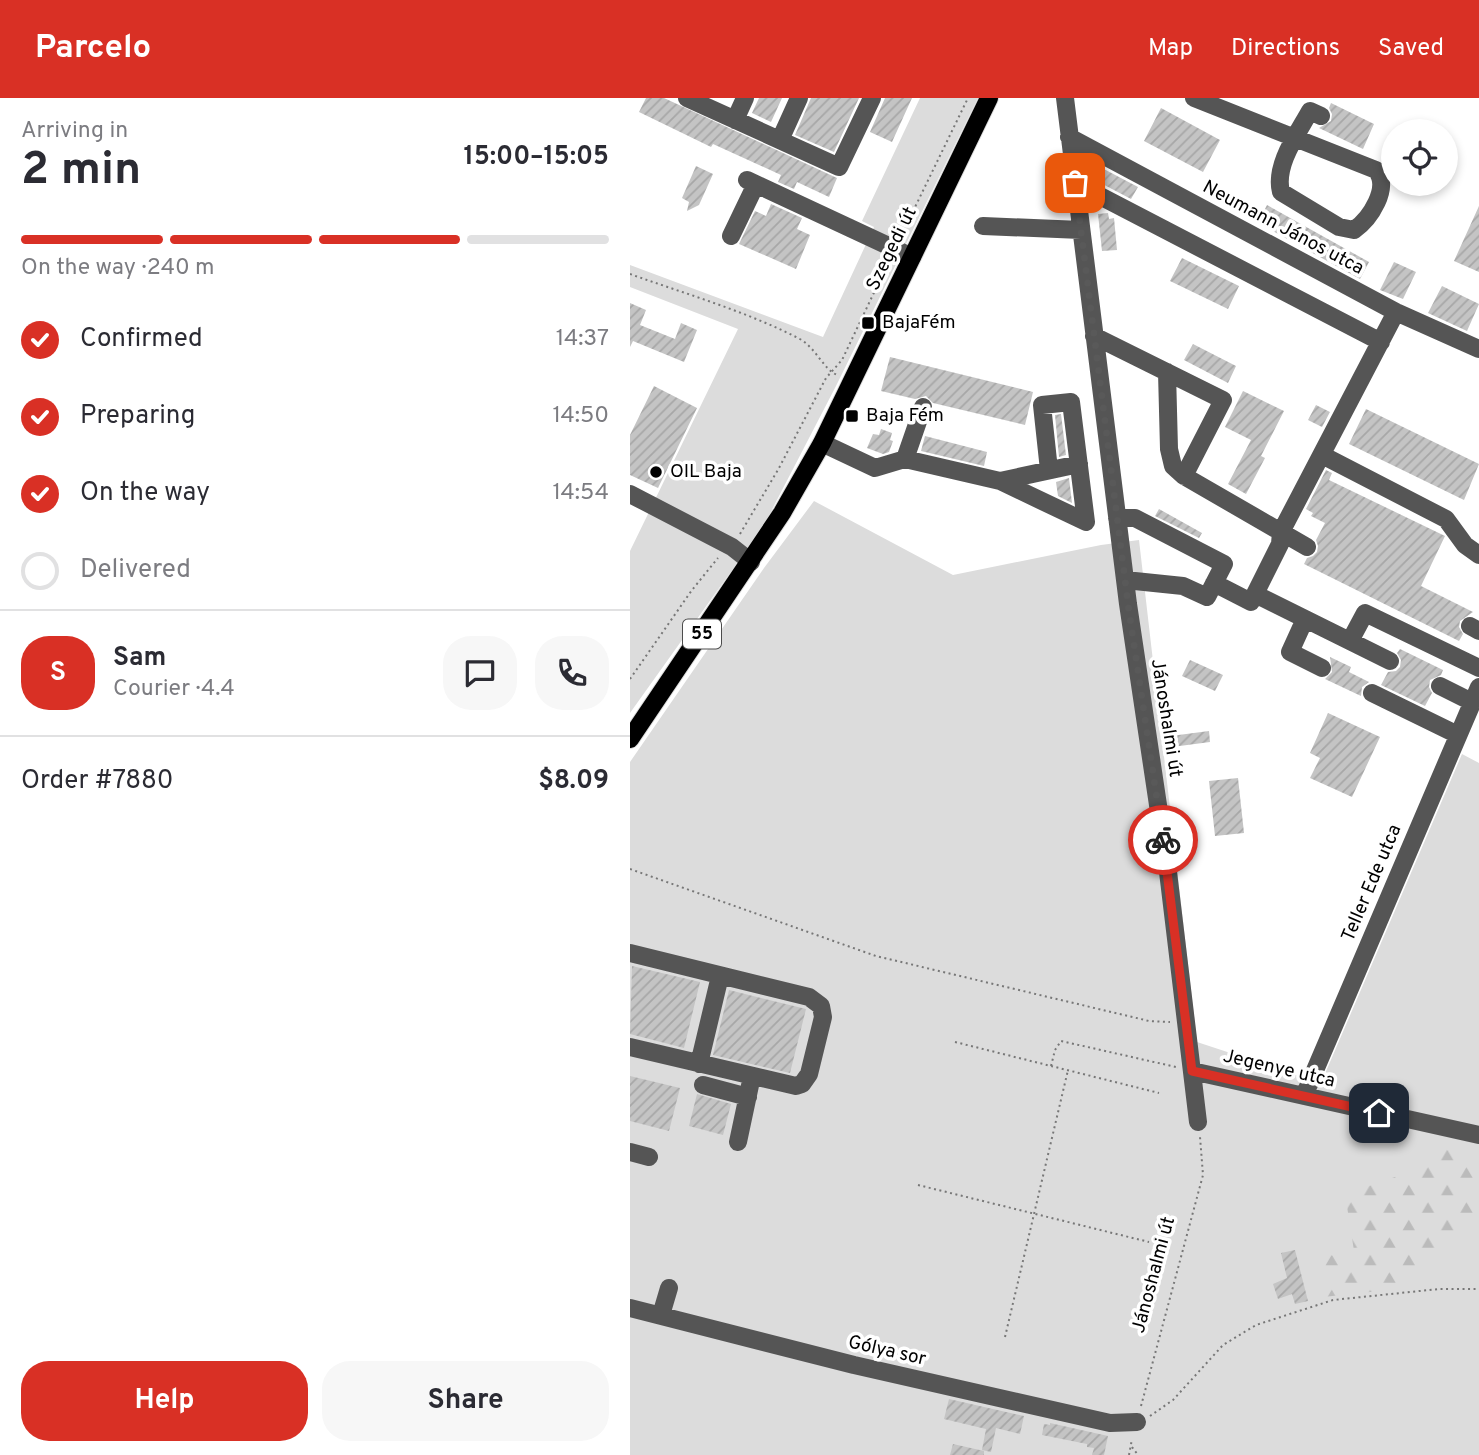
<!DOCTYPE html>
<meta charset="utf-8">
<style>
:root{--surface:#fff;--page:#f7f7f7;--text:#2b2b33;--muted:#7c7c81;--line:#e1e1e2;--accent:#d93025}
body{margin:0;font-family:Overpass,sans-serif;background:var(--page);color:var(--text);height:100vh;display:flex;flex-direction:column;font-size:26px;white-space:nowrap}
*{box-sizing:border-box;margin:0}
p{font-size:23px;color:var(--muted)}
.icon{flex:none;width:38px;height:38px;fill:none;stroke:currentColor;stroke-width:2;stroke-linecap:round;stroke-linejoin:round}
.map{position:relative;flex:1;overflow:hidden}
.panel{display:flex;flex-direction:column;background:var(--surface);width:630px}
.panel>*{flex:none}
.buttons{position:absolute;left:751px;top:21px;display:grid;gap:14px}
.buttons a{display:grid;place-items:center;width:77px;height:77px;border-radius:50%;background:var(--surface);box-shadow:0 4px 10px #0003;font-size:35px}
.pin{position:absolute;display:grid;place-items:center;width:60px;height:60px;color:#fff;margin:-30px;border-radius:14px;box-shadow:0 4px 10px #0006}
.courier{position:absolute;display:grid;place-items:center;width:70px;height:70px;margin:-35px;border:5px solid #d93025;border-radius:50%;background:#fff;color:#222;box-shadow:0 2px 9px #0007}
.head em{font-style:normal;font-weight:700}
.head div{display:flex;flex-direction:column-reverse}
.head{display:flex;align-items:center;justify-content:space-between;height:119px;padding:0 21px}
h1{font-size:46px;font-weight:700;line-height:52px}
.bar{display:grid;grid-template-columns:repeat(4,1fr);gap:10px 7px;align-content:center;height:84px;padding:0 21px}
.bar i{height:9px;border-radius:5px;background:var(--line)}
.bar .active{background:var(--accent)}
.bar p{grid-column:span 4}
.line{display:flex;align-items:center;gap:18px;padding:0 21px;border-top:2px solid var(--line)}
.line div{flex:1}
.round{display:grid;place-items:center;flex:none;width:74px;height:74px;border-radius:28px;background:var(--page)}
ol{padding:0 21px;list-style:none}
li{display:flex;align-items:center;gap:21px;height:77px}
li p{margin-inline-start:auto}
li .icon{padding:7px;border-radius:50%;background:var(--accent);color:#fff;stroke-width:4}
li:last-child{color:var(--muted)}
li i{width:38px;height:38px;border:4px solid var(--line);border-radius:50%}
.primary-button{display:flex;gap:14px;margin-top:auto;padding:14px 21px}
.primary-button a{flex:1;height:80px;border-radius:28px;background:var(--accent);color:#fff;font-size:28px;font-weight:700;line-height:80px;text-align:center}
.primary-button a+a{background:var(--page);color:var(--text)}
header{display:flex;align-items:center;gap:42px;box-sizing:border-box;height:98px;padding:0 35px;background:var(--accent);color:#fff}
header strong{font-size:33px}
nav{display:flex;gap:38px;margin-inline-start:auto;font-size:24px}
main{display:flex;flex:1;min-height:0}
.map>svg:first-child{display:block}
.green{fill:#dcdcdc}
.forest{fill:url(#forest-firs)}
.building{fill:url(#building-hatch)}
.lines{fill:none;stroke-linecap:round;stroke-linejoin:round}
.major-casing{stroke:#dbdbdb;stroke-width:20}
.path{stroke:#777;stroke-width:2;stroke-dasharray:2 3.5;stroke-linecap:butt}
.minor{stroke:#555;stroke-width:18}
.major{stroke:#000;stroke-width:18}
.done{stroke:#595959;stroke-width:7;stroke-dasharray:0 12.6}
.route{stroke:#d93025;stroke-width:9}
.poi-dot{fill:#000;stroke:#fff;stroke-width:2.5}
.labels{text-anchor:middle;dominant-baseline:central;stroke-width:7;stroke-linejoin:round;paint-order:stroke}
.shield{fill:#fff;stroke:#4c4c4c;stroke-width:2}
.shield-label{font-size:18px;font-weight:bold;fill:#000}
.street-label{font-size:19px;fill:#000;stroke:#fff}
.poi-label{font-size:19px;fill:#000;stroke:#fff;text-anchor:start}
</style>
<header>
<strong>Parcelo</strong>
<nav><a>Map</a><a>Directions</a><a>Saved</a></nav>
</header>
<main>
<section class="panel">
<div class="head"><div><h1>2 min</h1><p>Arriving in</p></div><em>15:00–15:05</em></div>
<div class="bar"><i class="active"></i><i class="active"></i><i class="active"></i><i></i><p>On the way · 240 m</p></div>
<ol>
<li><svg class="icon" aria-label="check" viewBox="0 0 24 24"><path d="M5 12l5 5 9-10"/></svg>Confirmed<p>14:37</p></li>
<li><svg class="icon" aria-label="check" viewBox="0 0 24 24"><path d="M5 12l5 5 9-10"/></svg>Preparing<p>14:50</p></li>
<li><svg class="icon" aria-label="check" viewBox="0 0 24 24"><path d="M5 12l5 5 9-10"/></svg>On the way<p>14:54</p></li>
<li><i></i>Delivered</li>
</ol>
<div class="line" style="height:126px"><b class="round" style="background:var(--accent);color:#fff">S</b><div><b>Sam</b><p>Courier · 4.4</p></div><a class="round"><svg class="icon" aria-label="chat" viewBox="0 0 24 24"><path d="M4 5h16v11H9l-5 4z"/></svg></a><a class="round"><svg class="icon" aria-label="phone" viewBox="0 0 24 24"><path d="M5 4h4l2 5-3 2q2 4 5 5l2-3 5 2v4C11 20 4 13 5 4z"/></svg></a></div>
<div class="line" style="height:91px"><div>Order #7880</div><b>$8.09</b></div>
<div class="primary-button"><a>Help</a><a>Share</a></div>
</section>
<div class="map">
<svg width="849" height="1357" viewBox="0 0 849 1357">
<defs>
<pattern id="forest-firs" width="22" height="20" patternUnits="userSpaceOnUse" patternTransform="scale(1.75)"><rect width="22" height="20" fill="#dcdcdc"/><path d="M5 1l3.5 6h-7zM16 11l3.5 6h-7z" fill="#bbb"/></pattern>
<pattern id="building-hatch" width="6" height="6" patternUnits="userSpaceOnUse" patternTransform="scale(1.75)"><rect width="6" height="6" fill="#c4c4c4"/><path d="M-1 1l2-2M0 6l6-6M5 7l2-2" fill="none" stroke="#a7a7a7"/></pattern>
</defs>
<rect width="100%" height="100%" fill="#fff"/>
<path class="green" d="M290 0H348L206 288 134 427 0 615V453L108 231 0 189V167L193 239 244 129 232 123Z
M184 403 323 477 471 447 509 442 567 944 691 985 832 656 849 665V1357H0V664L134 470Z"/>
<path class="forest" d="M809 1050 849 1058V1133L815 1149 778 1190 693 1199 685 1156 725 1159 713 1083 733 1090C760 1080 791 1074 809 1050Z"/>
<path class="building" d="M16 0H34L207 80 199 99 167 84 164 91 148 84 151 77 83 46 81 49 9 14Z
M129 0H152L141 24 122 15Z
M181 0H229L204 54 165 37Z
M255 0H282L262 44 240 34Z
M701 5 744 26 733 51 689 30 701 23 702 16 699 10Z
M531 10 590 42 573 74 514 43Z
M66 68 83 76 69 107 57 113 59 104 52 100Z
M470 69 508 89 501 101 463 81Z
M141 106 172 120 167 131 180 137 166 171 109 146 125 113 136 118Z
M637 107 739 164 730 181 628 125Z
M849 108V174L824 163Z
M478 115 479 121 484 120 487 152 472 153 468 116Z
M552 160 609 188 598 211 540 183Z
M764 164 786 174 773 201 750 192Z
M812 188 849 206 837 233 798 215Z
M0 205 16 212 10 227 45 241 51 225 67 232 54 264 3 243 0 249Z
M563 246 606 268 598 285 554 262Z
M260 259 403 294 395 327 303 305 296 298 285 301 251 293Z
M24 288 67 310 28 390 0 377V337Z
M613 293 654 313 631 358 635 360 616 396 598 386 621 342 595 329Z
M686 307 700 314 692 329 678 322Z
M736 311 849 366 834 402 719 346Z
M431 316 436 357 429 359 425 317Z
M251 331 262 335 260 342 263 343 259 354 253 356 237 350 243 336 249 337Z
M295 338 357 354 354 368 291 353Z
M696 372 702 375 699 382 815 438 791 488 843 514 830 523 829 529 833 536 829 543 674 466 677 460 683 458 687 454 688 448 686 442 695 425 681 418 683 415 676 411Z
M439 380 442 405 428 398 426 384Z
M529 411 572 435 569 440 525 418Z
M770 551 813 572 811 577 800 582 799 589 802 595 795 608 751 587 758 574 766 573 770 569 771 562 767 555Z
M700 559 721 569 719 574 739 584 732 589 731 598 695 581 702 574Z
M560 562 593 577 585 593 552 578Z
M698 615 750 639 722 699 680 680 690 660 680 655Z
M579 633 580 644 542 649 541 638Z
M608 680 614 735 585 738 579 683Z
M2 868 70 884 54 950 0 936Z
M99 892 176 911 160 975 83 957Z
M0 978 50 990 39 1033 0 1023Z
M67 996 101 1006 93 1037 59 1028Z
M665 1152 678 1203 665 1206 662 1196 648 1201 643 1186 657 1180 651 1155Z
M319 1301 394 1318 390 1336 366 1330 361 1354 352 1352 356 1331 314 1321Z
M420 1325 478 1338 474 1357H462L464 1350 457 1349V1346L412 1337 414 1326 420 1327Z
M323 1346 354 1353V1357H320Z"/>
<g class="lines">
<g class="major-casing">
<path id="major" d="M0 641 152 415 192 345 359 0"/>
</g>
<path class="path" d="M271 138 338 0
M0 176C56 196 115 213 168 240 186 249 192 270 207 277
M110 436 149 370 196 280 212 262 258 165
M0 581 62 492 88 460
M0 771 246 858 519 923 540 924
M325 944 529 995
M421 968 425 952 431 943 546 969
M288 1087 519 1144
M375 1239 438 972
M511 1308 573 1077 570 1039
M520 1318 543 1302 593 1247 626 1227 703 1202 809 1191H849
M502 1349 508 1357
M499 1357 502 1341"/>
<path class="minor" d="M57 0 209 69 242 0
M435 0 498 506 538 774 568 1024
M564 0 746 72C761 89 740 121 724 132L709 129 651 94C644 67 668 35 680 13L691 18
M105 22 115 0
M439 39 766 214 849 251
M150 42 169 0
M117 82 282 159
M445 85 751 244
M353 128 451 132
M101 138 126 86
M464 238 593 302 554 378 677 449
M537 274 539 351 543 368 554 378
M192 345 245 370 275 361 293 309
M692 357 816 421 835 447 849 457
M275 361 370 383 449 366
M370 383 456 424 441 304 412 307 419 372
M0 396 102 449 121 464
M487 420H505L594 466 577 499 553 488 495 482
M584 485 621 504 625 496
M675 521 660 554 692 570
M840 528 849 533
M720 543 735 515 849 570
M760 563 625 496 650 446 651 434 766 214
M810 588 842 604
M742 595 828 637
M0 855 179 899 191 908 193 919 179 976 172 986 166 988 0 949
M69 966 90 878
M562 973 849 1037
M73 987 118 999
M674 998 849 589
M108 1044 122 978
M0 1054 19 1059
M0 1210 224 1267 480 1325 507 1324
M31 1217 39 1190"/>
<use href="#major" class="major"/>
</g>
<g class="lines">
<path class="done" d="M445 85 498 506 533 742"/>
<path class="route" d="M533 742 562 973 749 1015"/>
</g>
<g class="poi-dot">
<rect x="231" y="218" width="14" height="14" rx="3.5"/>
<rect x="215" y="311" width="14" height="14" rx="3.5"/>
<circle cx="26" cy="374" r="7"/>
</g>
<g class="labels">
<rect class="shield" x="53" y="521.5" width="38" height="29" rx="5"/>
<g class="shield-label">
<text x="72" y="536">55</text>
</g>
<g class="street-label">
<text transform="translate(653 130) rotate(28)">Neumann János utca</text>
<text transform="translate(262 151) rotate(-64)">Szegedi út</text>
<text transform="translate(536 620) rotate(81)">Jánoshalmi út</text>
<text transform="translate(742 785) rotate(-67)">Teller Ede utca</text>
<text transform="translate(649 971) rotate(13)">Jegenye utca</text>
<text transform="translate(524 1177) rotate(-75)">Jánoshalmi út</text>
<text transform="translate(257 1253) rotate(13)">Gólya sor</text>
</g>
<g class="poi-label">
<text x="252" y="225">BajaFém</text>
<text x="236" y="318">Baja Fém</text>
<text x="40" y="374">OIL Baja</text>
</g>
</g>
</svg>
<div class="buttons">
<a><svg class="icon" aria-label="locate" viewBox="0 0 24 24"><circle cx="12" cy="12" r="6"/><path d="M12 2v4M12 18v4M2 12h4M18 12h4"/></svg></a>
</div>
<div class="pin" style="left:445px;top:85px;background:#ea580c"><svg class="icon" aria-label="bag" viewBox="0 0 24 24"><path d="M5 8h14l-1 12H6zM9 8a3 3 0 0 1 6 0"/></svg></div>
<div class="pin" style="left:749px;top:1015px;background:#1f2937"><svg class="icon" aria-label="home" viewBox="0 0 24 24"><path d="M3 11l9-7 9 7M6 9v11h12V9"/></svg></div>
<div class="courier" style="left:533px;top:742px"><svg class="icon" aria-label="bike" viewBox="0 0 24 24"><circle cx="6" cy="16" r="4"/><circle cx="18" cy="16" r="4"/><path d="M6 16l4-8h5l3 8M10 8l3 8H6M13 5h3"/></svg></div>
</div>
</main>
